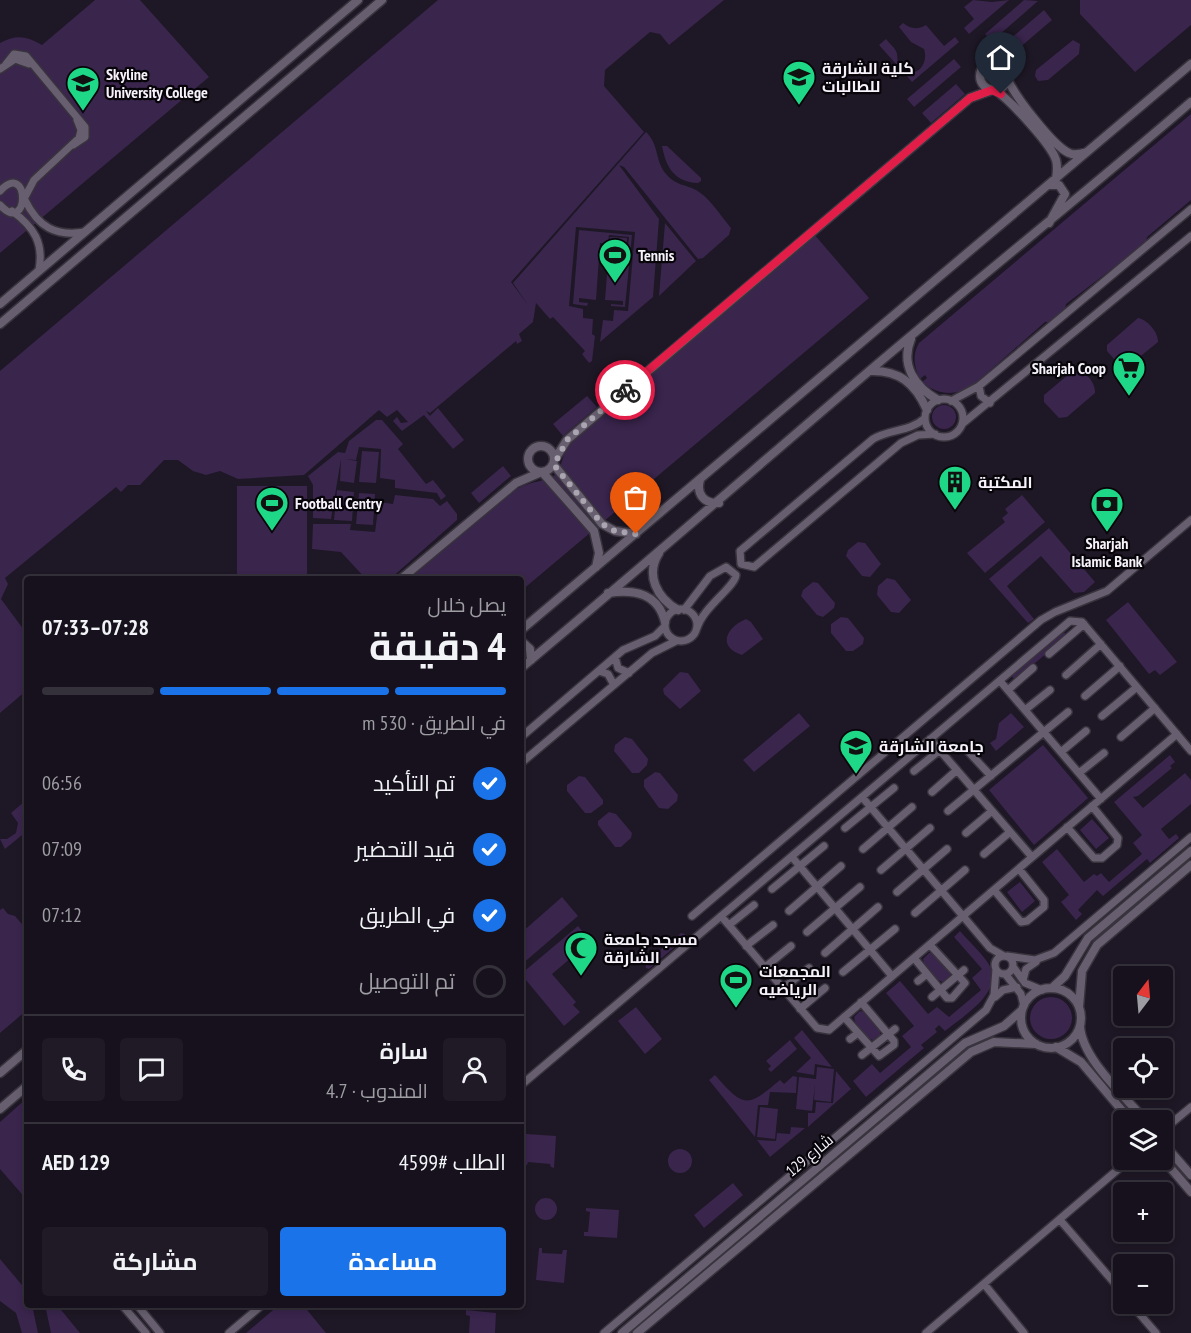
<!DOCTYPE html>
<html lang="ar">
<meta charset="utf-8">
<style>
:root{--surface:#16111c;--page:#1f1a25;--text:#f1f3f6;--muted:#9e9da3;--line:#35313b;--accent:#1a73e8}
body{margin:0;font-family:"PT Sans Narrow",Cairo,sans-serif;background:var(--page);color:var(--text);direction:rtl;height:100vh;display:flex;flex-direction:column;font-size:22px;white-space:nowrap}
*{box-sizing:border-box;margin:0}
p{font-size:20px;color:var(--muted)}
.icon{flex:none;width:33px;height:33px;fill:none;stroke:currentColor;stroke-width:2;stroke-linecap:round;stroke-linejoin:round}
.map{position:relative;flex:1;overflow:hidden;direction:ltr}
.drawer{position:absolute;left:24px;top:576px;width:500px;height:732px;display:flex;flex-direction:column;background:var(--surface);border-radius:6px;box-shadow:0 3px 9px #0003,0 0 0 2px var(--line);direction:rtl}
.drawer>*{flex:none}
.needle{width:39px;rotate:16deg}
.buttons{position:absolute;left:1113px;top:966px;display:grid;gap:12px}
.buttons a{display:grid;place-items:center;width:60px;height:60px;border-radius:6px;background:var(--surface);box-shadow:0 3px 9px #0003,0 0 0 2px var(--line);font-size:30px}
.pin{position:absolute;display:grid;place-items:center;width:51px;height:51px;color:#fff;margin:-62px -26px;border-radius:50% 50% 50% 0;rotate:-45deg;box-shadow:0 0 6px #0007}
.pin .icon{rotate:45deg}
.courier{position:absolute;display:grid;place-items:center;width:60px;height:60px;margin:-30px;border:4px solid #e11d48;border-radius:50%;background:#fff;color:#222;box-shadow:0 2px 8px #0007}
.head em{font-style:normal;font-weight:700}
.head div{display:flex;flex-direction:column-reverse}
.head{display:flex;align-items:center;justify-content:space-between;height:102px;padding:0 18px}
h1{font-size:39px;font-weight:700;line-height:45px}
.bar{display:grid;grid-template-columns:repeat(4,1fr);gap:9px 6px;align-content:center;height:72px;padding:0 18px}
.bar i{height:8px;border-radius:4px;background:var(--line)}
.bar .selected{background:var(--accent)}
.bar p{grid-column:span 4}
.line{display:flex;align-items:center;gap:15px;padding:0 18px;border-top:2px solid var(--line)}
.line div{flex:1}
.round{display:grid;place-items:center;flex:none;width:63px;height:63px;border-radius:6px;background:var(--page)}
ol{padding:0 18px;list-style:none}
li{display:flex;align-items:center;gap:18px;height:66px}
li p{margin-inline-start:auto}
li .icon{padding:6px;border-radius:50%;background:var(--accent);color:#fff;stroke-width:4}
li:last-child{color:var(--muted)}
li i{width:33px;height:33px;border:3px solid var(--line);border-radius:50%}
.cta{display:flex;gap:12px;margin-top:auto;padding:12px 18px}
.cta a{flex:1;height:69px;border-radius:6px;background:var(--accent);color:#fff;font-size:24px;font-weight:700;line-height:69px;text-align:center}
.cta a+a{background:var(--page);color:var(--text)}
.map>svg:first-child{display:block}
.green{fill:#3a254d}
.lines{fill:none;stroke-linecap:round;stroke-linejoin:round}
.minor-casing{stroke:#38333d;stroke-width:10}
.tertiary-casing{stroke:#38333d;stroke-width:11}
.minor{stroke:#675f6f;stroke-width:7}
.tertiary{stroke:#675f6f;stroke-width:8}
.done{stroke:#aaa5b0;stroke-width:6;stroke-dasharray:0 10.8}
.route{stroke:#e11d48;stroke-width:8}
.labels{text-anchor:middle;dominant-baseline:central;stroke-width:4.5;stroke-linejoin:round;paint-order:stroke}
.poi-label{font-size:16px;font-weight:bold;fill:#f6f1fb;stroke:#070509;text-anchor:start}
.street-label{font-size:16px;fill:#f6f1fb;stroke:#070509}
</style>
<div class="map">
<svg width="1191" height="1333" viewBox="0 0 1191 1333">
<rect width="100%" height="100%" fill="#1e1725"/>
<path class="green" d="M95 0H140L209 77 0 253V43C16 34 27 36 42 45Z
M438 0H724L669 45 660 34 650 32 605 70 604 86 644 132 511 282 528 305 513 283 646 132C660 146 654 159 666 174 677 187 688 184 699 192 711 200 721 216 731 228L729 235 703 258 698 259 624 167 619 165 659 219 653 297 600 342 603 320 613 321 614 310 628 311 635 232 576 227 569 306 583 309V318L593 319 592 334 595 336 592 361 589 363 582 354 585 351 553 317 550 319 536 303 533 322 519 334 522 341 517 344 516 341 430 413 426 411 430 416 438 408 464 440 453 449 424 415 402 431 393 421 397 417 401 423 408 422 397 410 387 417 379 410 304 475 238 479 220 471 206 475 193 471 178 460H164L140 485H128L121 492 116 487 5 578 8 584 1 599 27 634V690L0 713V371Z
M973 0 992 2 1009 0 969 34 964 28 974 19 964 7Z
M1024 0 1038 1 992 41 985 34Z
M1080 0H1191V25L1135 72 1080 14Z
M1044 10 1052 20 1018 49 1010 39Z
M903 23C911 29 917 30 926 25L944 46 955 37 959 42 912 82 879 45 886 39C889 43 894 47 896 51 899 57 895 64 903 69 917 80 929 62 924 49L911 42 899 27Z
M1073 40 1080 44 1079 54 1048 80 1038 81 1035 76 1036 70Z
M954 59 961 67 914 107 907 99Z
M956 84 965 94 931 123 922 113Z
M1191 114V200L1147 237 1146 243 1066 304 1065 310 1050 322H1045L976 383C958 396 940 397 922 382L927 378 925 375 920 379C914 367 912 355 919 343Z
M662 146H667L701 178V181L698 183C674 182 666 167 662 146Z
M665 223 696 261 659 296Z
M579 230 632 235 625 307 611 306V304L623 305V301L605 300 610 237 627 238 625 272 629 237 609 235 608 243H600L596 300 579 298V302L588 303 587 306 573 304Z
M813 233 869 298 521 591 520 579H409L514 491C530 480 545 483 558 473L567 446Z
M1138 318C1147 319 1159 333 1158 342L1127 367H1121L1107 351V345Z
M1075 369C1085 370 1096 383 1095 393L1067 417 1059 418 1044 402V395Z
M587 396 597 407 563 436 553 424Z
M932 417a12 12 0 1 1 24 0a12 12 0 1 1-24 0Z
M376 420H382L403 444 398 449 426 484 433 480 446 496 441 500 437 493 395 488V480L380 478 381 449 359 447 356 460 345 459 357 461 354 483 340 481 341 459 331 519 313 518V485L308 476 338 452 345 453 349 441Z
M362 451 379 452 376 483 359 482Z
M503 466 511 476 479 503 471 493Z
M237 486H307V579H237Z
M337 490 354 492 352 521 334 520Z
M359 493 375 494 373 525 356 524Z
M395 495 433 499 440 506 447 501 457 514V520L390 579H366L341 552 312 549 313 524H351L350 530 375 532 379 502 393 504Z
M1022 495 1045 522 985 573 967 553 1005 522 1002 518 1008 513 1005 509Z
M1049 528 1095 582 1084 592 1074 593 1041 556 1007 586 1034 619 1028 623 989 579Z
M858 542 865 543 881 564 870 577 862 576 846 556 848 550Z
M887 578 895 580 911 600 899 613 891 612 877 595 878 586Z
M813 582 818 583 835 603 834 608 823 617 817 615 801 596 803 590Z
M1128 602 1177 662 1160 675 1155 670 1149 674 1106 620Z
M841 617 848 618 864 638 863 644 853 651H846L831 633V624Z
M746 619 751 622 763 639 742 655C716 646 727 627 746 619Z
M1063 631 1067 636 1015 680 1011 675Z
M680 672 688 673 701 691 680 709 664 694 663 689Z
M799 713 810 726 754 772 743 760Z
M1011 713 1024 727 996 751 990 743 996 739 999 723Z
M625 737 632 739 648 759 647 765 639 773H632L614 751 615 745Z
M1043 745 1088 798 1034 845 989 790Z
M1170 755 1175 762 1170 766 1172 768 1138 796 1133 797 1143 808 1185 773 1191 780V804L1161 829 1169 839 1176 834 1179 838 1150 863 1147 859 1103 896 1097 890 1078 910 1082 914 1076 920 1061 902 1069 895 1042 862 1057 849 1084 882 1094 874 1097 876 1101 873 1109 882 1142 854 1133 843 1142 835 1114 802Z
M655 772 660 773 678 795 677 801 668 809 659 808 644 787V780Z
M579 776 585 777 603 800V804L591 813H585L567 791V785Z
M25 801 27 831 5 849 0 839H7L16 833 18 823 11 813Z
M609 812 616 814 632 833 631 838 621 847H615L598 825V821Z
M1092 819 1109 838 1096 849 1080 830Z
M1020 882 1035 901 1022 912 1007 892Z
M562 897 578 916 521 965V933Z
M3 908 8 914 15 916 27 930V1010L0 1033V910Z
M578 926 591 941 552 974 576 1002 573 1005 580 1012 564 1026 521 974Z
M960 931C969 942 981 952 988 963 1006 992 963 1016 945 1031L939 1025 935 1029 937 1032 921 1045 924 1048 866 1097 853 1081 872 1064 880 1073 911 1047 902 1036 914 1026 886 993 900 981 928 1014 937 1007 949 1017 981 990 972 978 982 969 954 937Z
M681 933 685 934V938L649 969 646 968 645 963Z
M929 953H934L950 971V977L943 982C935 980 925 968 923 959Z
M1030 1018a21 21 0 1 1 42 0a21 21 0 1 1-42 0Z
M636 1007 662 1039 645 1054 618 1021Z
M860 1011 865 1012 880 1029V1035L873 1040C865 1038 855 1026 854 1017Z
M802 1030 832 1067 815 1064 814 1075 796 1072 811 1058 794 1038Z
M790 1040 797 1049 771 1072 768 1069 771 1066 766 1061Z
M817 1067 834 1069 831 1102 814 1100 815 1084 812 1111 796 1109 799 1077 816 1079Z
M836 1071 851 1089 808 1127V1113H815L816 1102 833 1103Z
M715 1075C744 1108 747 1108 780 1080L784 1084 793 1076 797 1077 796 1093 770 1092 768 1105H758L755 1137 709 1080Z
M27 1098V1200L0 1169V1122Z
M760 1107 778 1109 775 1139 757 1137Z
M791 1127 805 1128 770 1157 757 1140 776 1141 777 1133 790 1134Z
M526 1134 556 1136 554 1168 551 1167 550 1164 528 1162 527 1165H523Z
M668 1161a12 12 0 1 1 24 0a12 12 0 1 1-24 0Z
M733 1183 743 1195 704 1228 694 1215Z
M535 1209a11 11 0 1 1 22 0a11 11 0 1 1-22 0Z
M586 1208 619 1210 617 1238 584 1236V1232H588L590 1212 586 1211Z
M539 1248H542V1253L562 1254 563 1250H567L564 1283 536 1280Z
M0 1259 27 1291V1305H32L38 1333H22L16 1313 0 1301Z
M45 1305H57L80 1333H51Z
M279 1305H303L326 1333H246Z
M466 1310 496 1313 495 1333H469L470 1316 466 1315Z"/>
<g class="lines">
<g class="minor-casing">
<path id="minor" d="M6 64 14 54 26 56 85 127V137L73 145
M0 69 15 59 29 64
M0 191C30 159 30 237 0 205
M25 197 34 180 79 138 81 130 77 120
M25 200C38 227 56 237 85 232
M12 211C34 227 44 243 39 270
M979 386 981 396 990 403
M925 418a19 19 0 1 1 38 0a19 19 0 1 1-38 0Z
M951 401 979 386 1191 209
M925 418C910 432 890 429 873 439L740 551 741 564 754 567 901 443 918 435 935 434
M962 424 1191 236
M665 625a16 16 0 1 1 32 0a16 16 0 1 1-32 0Z
M684 610 710 576 726 567 736 575C735 587 704 606 697 628
M1049 654 1084 624
M615 657 618 668 629 673
M599 671 608 674 614 685
M1066 675 1101 644
M1000 681 1101 799
M1008 690 1033 668
M1085 696 1120 666
M1025 710 1050 690
M1102 716 1137 687
M1121 737 1155 708
M520 738 623 650 655 636 665 626
M930 739 1032 857
M965 748 991 776
M1061 752 1086 731
M520 764 652 653 676 641
M914 771 940 750
M1079 773 1104 753
M932 792 957 770
M862 797 990 948 1004 956
M948 811 1068 712
M1067 827 1094 858H1102L1117 845 1118 838 1092 806
M845 828 894 788
M966 833 992 811
M863 849 912 807
M984 854 1010 832
M792 857 892 976
M881 870 930 828
M772 889 824 846
M994 890 1021 922 1027 921 1044 907V900L1019 869
M897 892 947 849
M789 911 841 866
M915 913 965 870
M692 916 1041 620 1055 612 1107 591 1191 520
M721 916 817 1028 829 1030 1177 734
M729 925 754 905
M807 932 860 887
M746 946 773 925
M825 953 878 907
M995 965a9 9 0 1 1 18 0a9 9 0 1 1-18 0Z
M1007 956 1035 960 1054 953 1191 837
M914 958 947 998H952L965 983 930 945
M764 968 791 946
M1014 968 1025 983 1042 990
M843 972 895 929
M1006 975 1021 994 1024 1006
M1023 980 1026 969 1036 962
M918 981 927 974
M782 989 809 968
M932 997 964 970
M995 997 1003 990 1017 987
M800 1009 825 988
M844 1017 879 1056 894 1045V1041L861 1002
M850 1039 858 1033
M862 1055 895 1029
M520 1086 1070 621 1082 622 1191 751
M1162 1131 1191 1107
M1060 1220 1124 1294
M984 1284 1024 1333
M1131 1304 1156 1333
M122 1305 146 1333
M137 1305 160 1333
M229 1333 262 1305
M604 1333 986 1010 994 995 996 969
M926 1333 1129 1160"/>
</g>
<g class="tertiary-casing">
<path id="tertiary" d="M980 76a14 14 0 1 1 28 0a14 14 0 1 1-28 0Z
M1008 80C1015 96 1053 146 1069 153 1075 156 1081 154 1087 152
M995 90C1010 100 1051 144 1056 160 1058 167 1057 173 1056 179
M1049 185H1059L1065 194 1049 223
M0 304 358 0
M0 324 382 0
M911 339C900 365 915 387 938 400
M870 371C899 370 915 383 927 410
M528 459a13 13 0 1 1 26 0a13 13 0 1 1-26 0Z
M555 459 567 440 970 98 992 90
M554 465 602 524 615 531 636 534
M543 473 594 531 599 553 596 567
M700 480C696 494 704 504 719 503
M659 553C645 575 657 598 678 610
M401 579 516 483 539 473
M608 593C634 589 658 593 665 622
M520 631 1191 64
M520 640 530 649 531 660
M520 669C637 571 752 471 868 372 975 281 1085 193 1191 102
M1052 988 1065 976 1088 938 1191 851
M1021 1018a30 30 0 1 1 60 0a30 30 0 1 1-60 0Z
M1079 1007 1082 971 1097 945 1191 865
M1080 1026C1082 1059 1124 1095 1145 1120
M1056 1047 1081 1062 1130 1120
M0 1073 27 1050
M0 1109 27 1086
M1162 1142 1191 1175
M1162 1158 1191 1192
M622 1333 965 1043 1004 1026 1022 1010
M637 1333 971 1052 994 1042 1036 1044"/>
</g>
<use href="#minor" class="minor"/>
<use href="#tertiary" class="tertiary"/>
</g>
<g class="lines">
<path class="done" d="M625 390 567 440 554 465 602 524 615 531 636 534"/>
<path class="route" d="M625 390 970 98 992 90 1001 94"/>
</g>
<defs>
<g id="school-pin" transform="scale(1.725)"><path d="M0 17L-7.5 6A9.5 9.5 0 1 1 7.5 6Z" fill="#1ed887" stroke="#070509"/><path d="M0-5L7-2L0 1L-7-2ZM-4 1L0 2.5L4 1V4Q0 6-4 4Z" fill="#111"/></g>
<g id="university-pin" transform="scale(1.725)"><path d="M0 17L-7.5 6A9.5 9.5 0 1 1 7.5 6Z" fill="#1ed887" stroke="#070509"/><path d="M0-5L7-2L0 1L-7-2ZM-4 1L0 2.5L4 1V4Q0 6-4 4Z" fill="#111"/></g>
<g id="stadium-pin" transform="scale(1.725)"><path d="M0 17L-7.5 6A9.5 9.5 0 1 1 7.5 6Z" fill="#1ed887" stroke="#070509"/><path d="M0-5a6.5 5 0 1 0 0 10a6.5 5 0 1 0 0-10ZM-3.5-1.8h7v3.6h-7Z" fill="#111"/></g>
<g id="supermarket-pin" transform="scale(1.725)"><path d="M0 17L-7.5 6A9.5 9.5 0 1 1 7.5 6Z" fill="#1ed887" stroke="#070509"/><path d="M-6-5.5h2.5l.6 2H6L4.5 2H-2.5L-4.4-4H-6ZM-1.5 3.2a1.3 1.3 0 1 0 .1 0ZM3 3.2a1.3 1.3 0 1 0 .1 0Z" fill="#111"/></g>
<g id="building-pin" transform="scale(1.725)"><path d="M0 17L-7.5 6A9.5 9.5 0 1 1 7.5 6Z" fill="#1ed887" stroke="#070509"/><path d="M-4-6H4V6H1V3H-1V6H-4ZM-2.5-4.3h1.7v1.8h-1.7ZM.8-4.3h1.7v1.8H.8ZM-2.5-1h1.7V.8h-1.7ZM.8-1h1.7V.8H.8Z" fill="#111"/></g>
<g id="bank-pin" transform="scale(1.725)"><path d="M0 17L-7.5 6A9.5 9.5 0 1 1 7.5 6Z" fill="#1ed887" stroke="#070509"/><path d="M-6-4H6V4H-6ZM0-2.3a2.3 2.3 0 1 0 0 4.6a2.3 2.3 0 1 0 0-4.6Z" fill="#111"/></g>
<g id="mosque-pin" transform="scale(1.725)"><path d="M0 17L-7.5 6A9.5 9.5 0 1 1 7.5 6Z" fill="#1ed887" stroke="#070509"/><path d="M3.5-4.9A6 6 0 1 0 3.5 4.9A5 5 0 1 1 3.5-4.9Z" fill="#111"/></g>
</defs>
<g fill-rule="evenodd">
<use href="#school-pin" x="799" y="77"/>
<use href="#university-pin" x="83" y="83"/>
<use href="#stadium-pin" x="615" y="255"/>
<use href="#supermarket-pin" x="1129" y="368"/>
<use href="#building-pin" x="955" y="482"/>
<use href="#stadium-pin" x="272" y="503"/>
<use href="#bank-pin" x="1107" y="504"/>
<use href="#university-pin" x="856" y="746"/>
<use href="#mosque-pin" x="581" y="948"/>
<use href="#stadium-pin" x="736" y="980"/>
</g>
<g class="labels">
<g class="poi-label">
<text x="822" y="68">كلية الشارقة<tspan x="822" dy="18">للطالبات</tspan></text>
<text x="106" y="74">Skyline<tspan x="106" dy="18">University College</tspan></text>
<text x="638" y="255">Tennis</text>
<text x="1106" y="368" text-anchor="end">Sharjah Coop</text>
<text x="978" y="482">المكتبة</text>
<text x="295" y="503">Football Centry</text>
<text x="1107" y="543" text-anchor="middle">Sharjah<tspan x="1107" dy="18">Islamic Bank</tspan></text>
<text x="879" y="746">جامعة الشارقة</text>
<text x="604" y="939">مسجد جامعة<tspan x="604" dy="18">الشارقة</tspan></text>
<text x="759" y="971">المجمعات<tspan x="759" dy="18">الرياضيه</tspan></text>
</g>
<g class="street-label">
<text transform="translate(809 1155) rotate(-40)">شارع 129</text>
</g>
</g>
</svg>
<div class="buttons">
<a><svg class="needle" viewBox="-14 -14 28 28"><path d="M0-13l5 13h-10z" fill="#e53935"/><path d="M0 13l5-13h-10z" fill="#9e9da3"/></svg></a>
<a><svg class="icon" aria-label="locate" viewBox="0 0 24 24"><circle cx="12" cy="12" r="6"/><path d="M12 2v4M12 18v4M2 12h4M18 12h4"/></svg></a>
<a><svg class="icon" aria-label="layers" viewBox="0 0 24 24"><path d="M12 4l9 5-9 5-9-5zM3 14l9 5 9-5"/></svg></a>
<a>+</a>
<a>−</a>
</div>
<div class="pin" style="left:636px;top:534px;background:#ea580c"><svg class="icon" aria-label="bag" viewBox="0 0 24 24"><path d="M5 8h14l-1 12H6zM9 8a3 3 0 0 1 6 0"/></svg></div>
<div class="pin" style="left:1001px;top:94px;background:#1f2937"><svg class="icon" aria-label="home" viewBox="0 0 24 24"><path d="M3 11l9-7 9 7M6 9v11h12V9"/></svg></div>
<div class="courier" style="left:625px;top:390px"><svg class="icon" aria-label="bike" viewBox="0 0 24 24"><circle cx="6" cy="16" r="4"/><circle cx="18" cy="16" r="4"/><path d="M6 16l4-8h5l3 8M10 8l3 8H6M13 5h3"/></svg></div>
<section class="drawer">
<div class="head"><div><h1>4 دقيقة</h1><p>يصل خلال</p></div><em>07:28–07:33</em></div>
<div class="bar"><i class="selected"></i><i class="selected"></i><i class="selected"></i><i></i><p>في الطريق · 530 m</p></div>
<ol>
<li><svg class="icon" aria-label="check" viewBox="0 0 24 24"><path d="M5 12l5 5 9-10"/></svg>تم التأكيد<p>06:56</p></li>
<li><svg class="icon" aria-label="check" viewBox="0 0 24 24"><path d="M5 12l5 5 9-10"/></svg>قيد التحضير<p>07:09</p></li>
<li><svg class="icon" aria-label="check" viewBox="0 0 24 24"><path d="M5 12l5 5 9-10"/></svg>في الطريق<p>07:12</p></li>
<li><i></i>تم التوصيل</li>
</ol>
<div class="line" style="height:108px"><a class="round"><svg class="icon" aria-label="person" viewBox="0 0 24 24"><circle cx="12" cy="8" r="4"/><path d="M4 21q1-7 8-7t8 7"/></svg></a><div><b>سارة</b><p>المندوب · 4.7</p></div><a class="round"><svg class="icon" aria-label="chat" viewBox="0 0 24 24"><path d="M4 5h16v11H9l-5 4z"/></svg></a><a class="round"><svg class="icon" aria-label="phone" viewBox="0 0 24 24"><path d="M5 4h4l2 5-3 2q2 4 5 5l2-3 5 2v4C11 20 4 13 5 4z"/></svg></a></div>
<div class="line" style="height:78px"><div>الطلب #4599</div><b>AED 129</b></div>
<div class="cta"><a>مساعدة</a><a>مشاركة</a></div>
</section>
</div>
